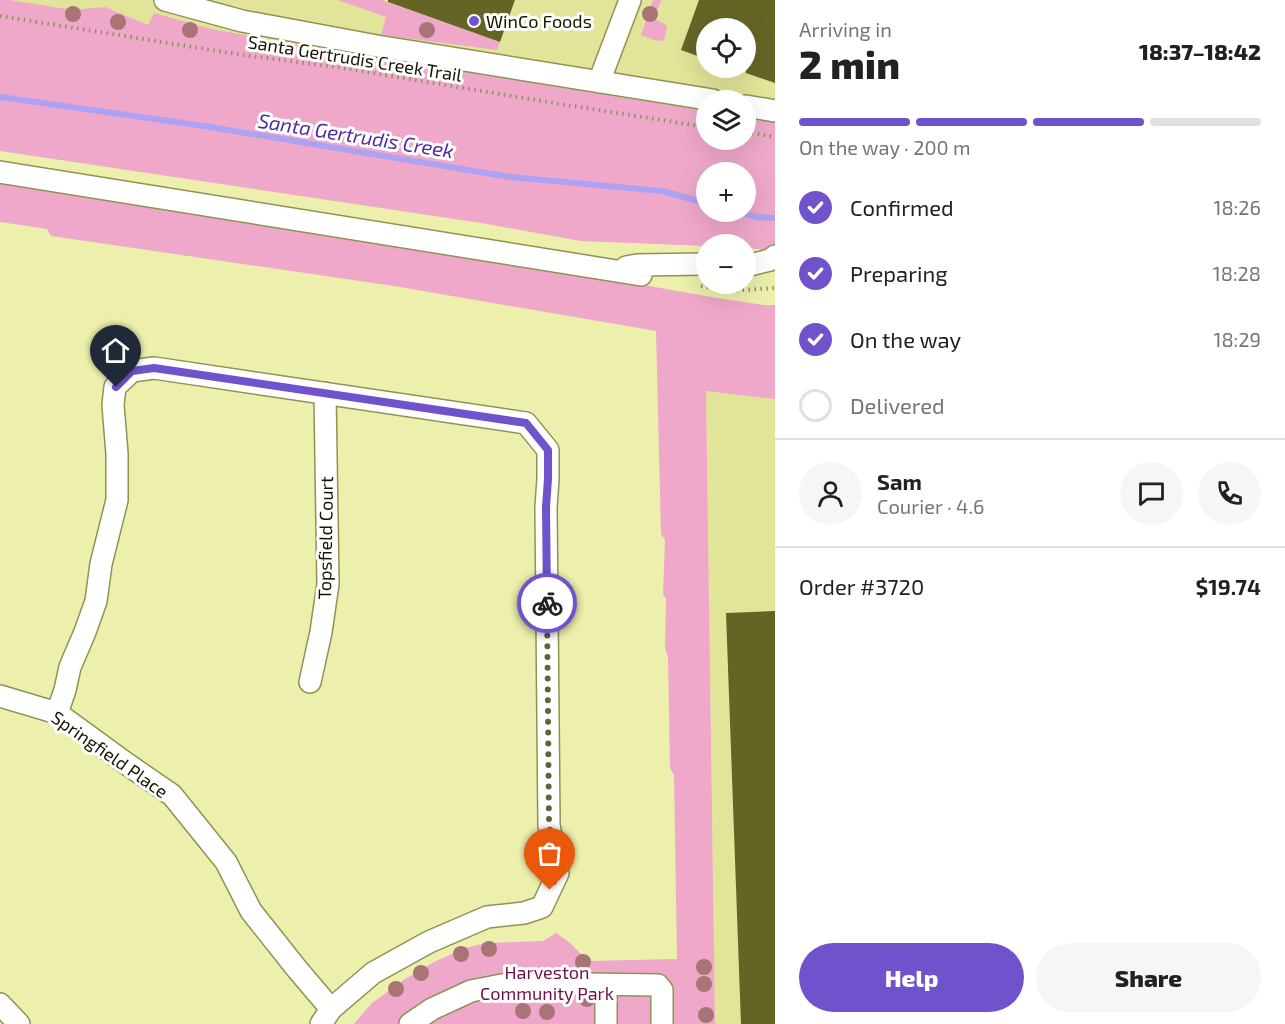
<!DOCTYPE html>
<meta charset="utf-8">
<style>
:root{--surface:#fff;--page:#f6f6f6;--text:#202124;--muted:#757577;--line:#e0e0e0;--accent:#6f52cc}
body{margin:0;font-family:"Exo 2",sans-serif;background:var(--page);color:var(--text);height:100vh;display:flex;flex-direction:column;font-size:22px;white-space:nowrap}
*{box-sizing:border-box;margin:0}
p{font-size:20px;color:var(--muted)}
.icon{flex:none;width:33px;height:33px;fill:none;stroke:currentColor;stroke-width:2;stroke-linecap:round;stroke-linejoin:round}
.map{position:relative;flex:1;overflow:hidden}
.panel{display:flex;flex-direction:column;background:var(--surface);width:510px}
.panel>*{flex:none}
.buttons{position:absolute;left:696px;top:18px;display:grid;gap:12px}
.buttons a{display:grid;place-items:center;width:60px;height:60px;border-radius:50%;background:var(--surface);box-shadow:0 6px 24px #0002;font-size:30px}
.pin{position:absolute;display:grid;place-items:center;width:51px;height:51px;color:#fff;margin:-62px -26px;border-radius:50% 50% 50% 0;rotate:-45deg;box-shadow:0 0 6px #0007}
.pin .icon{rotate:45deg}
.courier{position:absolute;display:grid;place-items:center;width:60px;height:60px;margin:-30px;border:4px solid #6f52cc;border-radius:50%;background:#fff;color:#222;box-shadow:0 2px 8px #0007}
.headline em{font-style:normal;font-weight:800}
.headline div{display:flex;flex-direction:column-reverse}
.headline{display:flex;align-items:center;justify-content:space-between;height:102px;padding:0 24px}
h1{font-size:39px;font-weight:800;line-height:45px}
.bar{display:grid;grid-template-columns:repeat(4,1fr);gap:9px 6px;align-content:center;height:72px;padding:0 24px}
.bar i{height:8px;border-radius:4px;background:var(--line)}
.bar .on{background:var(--accent)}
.bar p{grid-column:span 4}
.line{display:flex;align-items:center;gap:15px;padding:0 24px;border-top:2px solid var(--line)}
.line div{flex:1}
.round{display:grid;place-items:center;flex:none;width:63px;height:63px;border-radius:32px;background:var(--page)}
ol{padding:0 24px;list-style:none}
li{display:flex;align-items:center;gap:18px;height:66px}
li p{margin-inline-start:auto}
li .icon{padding:6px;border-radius:50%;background:var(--accent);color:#fff;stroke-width:4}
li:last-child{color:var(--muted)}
li i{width:33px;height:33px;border:3px solid var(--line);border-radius:50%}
.button{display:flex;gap:12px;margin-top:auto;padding:12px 24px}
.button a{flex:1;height:69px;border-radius:36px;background:var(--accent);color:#fff;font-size:24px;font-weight:800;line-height:69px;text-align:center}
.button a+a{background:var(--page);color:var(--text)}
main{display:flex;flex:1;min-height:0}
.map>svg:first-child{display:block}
.built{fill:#e1e499;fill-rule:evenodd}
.green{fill:#efa8ca;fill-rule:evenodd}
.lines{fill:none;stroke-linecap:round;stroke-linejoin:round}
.stream{stroke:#ada2f2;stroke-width:6}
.building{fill:#646525}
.minor-casing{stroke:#909253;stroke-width:24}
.path{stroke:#8f9162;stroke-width:4;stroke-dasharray:1.5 4.5;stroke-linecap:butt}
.minor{stroke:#fff;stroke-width:21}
.tree{fill:#a87476}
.done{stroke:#61623d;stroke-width:6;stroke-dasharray:0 10.8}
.route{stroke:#6f52cc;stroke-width:8}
.poi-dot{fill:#6f52cc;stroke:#fff;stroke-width:2}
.labels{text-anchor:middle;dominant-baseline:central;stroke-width:6;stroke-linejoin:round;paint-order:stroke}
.poi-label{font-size:18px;fill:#161600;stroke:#fff;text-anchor:start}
.street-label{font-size:18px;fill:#161600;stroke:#fff}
.park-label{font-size:18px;fill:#6f1049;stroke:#fff}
.water-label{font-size:20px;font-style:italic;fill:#4e2d9f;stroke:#fff}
</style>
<main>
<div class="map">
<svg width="775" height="1024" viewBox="0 0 775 1024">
<rect width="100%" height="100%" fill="#edefad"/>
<path class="built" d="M0 0H775V130L746 126V100H706V120L556 98ZM706 28H746V68H706Z
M706 390 775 399V1024H715Z"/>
<path class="green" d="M0 0H10L73 10 105 7 148 25 154 13 211 29 318 48 706 111V140H746V117L775 122V256L759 249 746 248V244H706V246L581 241 481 223 0 151ZM706 172H746V212H706Z
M338 0H381L500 42 497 50 381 35 386 17Z
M653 0H661L654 19 665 24 667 28 664 41 654 40 641 35Z
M0 181 598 277 717 298 764 305H775V399L706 391 715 1024H354L372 1003 405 979 434 962 465 948 486 943 543 941 556 933 569 942 588 961 677 959 674 775 670 768 668 657 665 648 666 599 663 594 665 540 661 534 656 331 394 286 51 236 47 229 0 222Z"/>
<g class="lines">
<path class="stream" d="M0 97 204 126 510 177 662 191 706 203
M738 212 757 217 775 218"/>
</g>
<path class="building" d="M388 0H515L500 42 388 2Z
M699 0H775V83L746 73V28H706V59L681 50Z
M775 611V1024H741L726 613Z"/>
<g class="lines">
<g class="minor-casing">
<path id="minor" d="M165 0 242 21 377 46 713 100
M599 82 630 0
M746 106 775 111
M0 172 641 275
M746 266 770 260 775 256
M624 269 626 267 637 265 706 264
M310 682 321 632 328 584 325 393
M0 696 57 713 127 764 172 795 226 862 251 911 297 969 331 1009
M57 713 65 690 70 667 85 632 96 601 101 564 117 500V454L113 405 115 387 132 371 154 368 526 423 548 450V479L546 507 549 825 558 873 542 907 524 913 487 917 429 942 373 973 331 1009 321 1024
M0 1004 19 1024
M410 1024 432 1009 471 991 512 983 658 985 662 990V1024
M606 1024V985"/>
</g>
<path class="path" d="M0 16 243 55 343 68 560 104 706 127
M746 132 775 137
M701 286 728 291 775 288"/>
<use href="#minor" class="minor"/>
</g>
<g class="tree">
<circle cx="73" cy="14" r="8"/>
<circle cx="650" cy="14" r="8"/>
<circle cx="118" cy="22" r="8"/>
<circle cx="190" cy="30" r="8"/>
<circle cx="427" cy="30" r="8"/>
<circle cx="489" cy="949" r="8"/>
<circle cx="461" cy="954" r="8"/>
<circle cx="583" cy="962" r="8"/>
<circle cx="704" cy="967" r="8"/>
<circle cx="421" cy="973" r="8"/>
<circle cx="704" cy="984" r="8"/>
<circle cx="396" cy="989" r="8"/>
<circle cx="587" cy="999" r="8"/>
<circle cx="523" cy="1011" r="8"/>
<circle cx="547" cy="1012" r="8"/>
<circle cx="706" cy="1015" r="8"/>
</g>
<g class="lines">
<path class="done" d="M547 603 549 825 558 873 550 890"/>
<path class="route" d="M116 387 132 371 154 368 526 423 548 450V479L546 507 547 603"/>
</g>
<circle class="poi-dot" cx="474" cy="21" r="6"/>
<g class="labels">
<g class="poi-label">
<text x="486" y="21">WinCo Foods</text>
</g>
<g class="street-label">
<text transform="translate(355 58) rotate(9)">Santa Gertrudis Creek Trail</text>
<text transform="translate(325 538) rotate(-89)">Topsfield Court</text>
<text transform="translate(110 754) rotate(35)">Springfield Place</text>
</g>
<g class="park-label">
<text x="547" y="972">Harveston<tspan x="547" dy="21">Community Park</tspan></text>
</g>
<g class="water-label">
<text transform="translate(356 135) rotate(9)">Santa Gertrudis Creek</text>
</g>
</g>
</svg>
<div class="buttons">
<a><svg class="icon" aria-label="locate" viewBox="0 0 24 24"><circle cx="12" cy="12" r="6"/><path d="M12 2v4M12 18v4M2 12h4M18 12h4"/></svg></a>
<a><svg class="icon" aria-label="layers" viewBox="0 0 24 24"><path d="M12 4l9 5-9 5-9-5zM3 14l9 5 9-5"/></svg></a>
<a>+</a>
<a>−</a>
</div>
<div class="pin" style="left:550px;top:890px;background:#ea580c"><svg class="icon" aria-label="bag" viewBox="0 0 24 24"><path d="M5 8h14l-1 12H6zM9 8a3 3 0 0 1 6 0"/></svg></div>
<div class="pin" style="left:116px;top:387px;background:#1f2937"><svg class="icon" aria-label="home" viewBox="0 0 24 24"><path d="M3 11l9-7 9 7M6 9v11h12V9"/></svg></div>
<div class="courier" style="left:547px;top:603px"><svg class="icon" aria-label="bike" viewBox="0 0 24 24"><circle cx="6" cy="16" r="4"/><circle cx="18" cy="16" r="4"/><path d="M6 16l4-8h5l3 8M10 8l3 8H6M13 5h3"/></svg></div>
</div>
<section class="panel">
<div class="headline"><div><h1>2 min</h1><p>Arriving in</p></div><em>18:37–18:42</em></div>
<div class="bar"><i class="on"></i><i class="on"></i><i class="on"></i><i></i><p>On the way · 200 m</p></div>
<ol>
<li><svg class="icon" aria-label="check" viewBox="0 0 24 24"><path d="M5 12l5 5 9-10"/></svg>Confirmed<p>18:26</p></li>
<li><svg class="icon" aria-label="check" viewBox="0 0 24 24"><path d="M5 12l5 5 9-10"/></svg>Preparing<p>18:28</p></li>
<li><svg class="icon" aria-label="check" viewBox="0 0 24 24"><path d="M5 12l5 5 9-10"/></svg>On the way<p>18:29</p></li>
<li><i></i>Delivered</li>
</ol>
<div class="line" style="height:108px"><a class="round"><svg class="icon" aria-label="person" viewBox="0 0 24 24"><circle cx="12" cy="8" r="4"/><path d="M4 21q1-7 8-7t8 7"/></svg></a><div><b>Sam</b><p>Courier · 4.6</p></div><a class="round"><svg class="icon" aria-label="chat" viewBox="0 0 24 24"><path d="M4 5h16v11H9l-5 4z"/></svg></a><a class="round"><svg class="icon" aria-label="phone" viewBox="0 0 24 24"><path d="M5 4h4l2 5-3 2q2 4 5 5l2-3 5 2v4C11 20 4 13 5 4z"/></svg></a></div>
<div class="line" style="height:78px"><div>Order #3720</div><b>$19.74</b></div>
<div class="button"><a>Help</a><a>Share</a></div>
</section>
</main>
